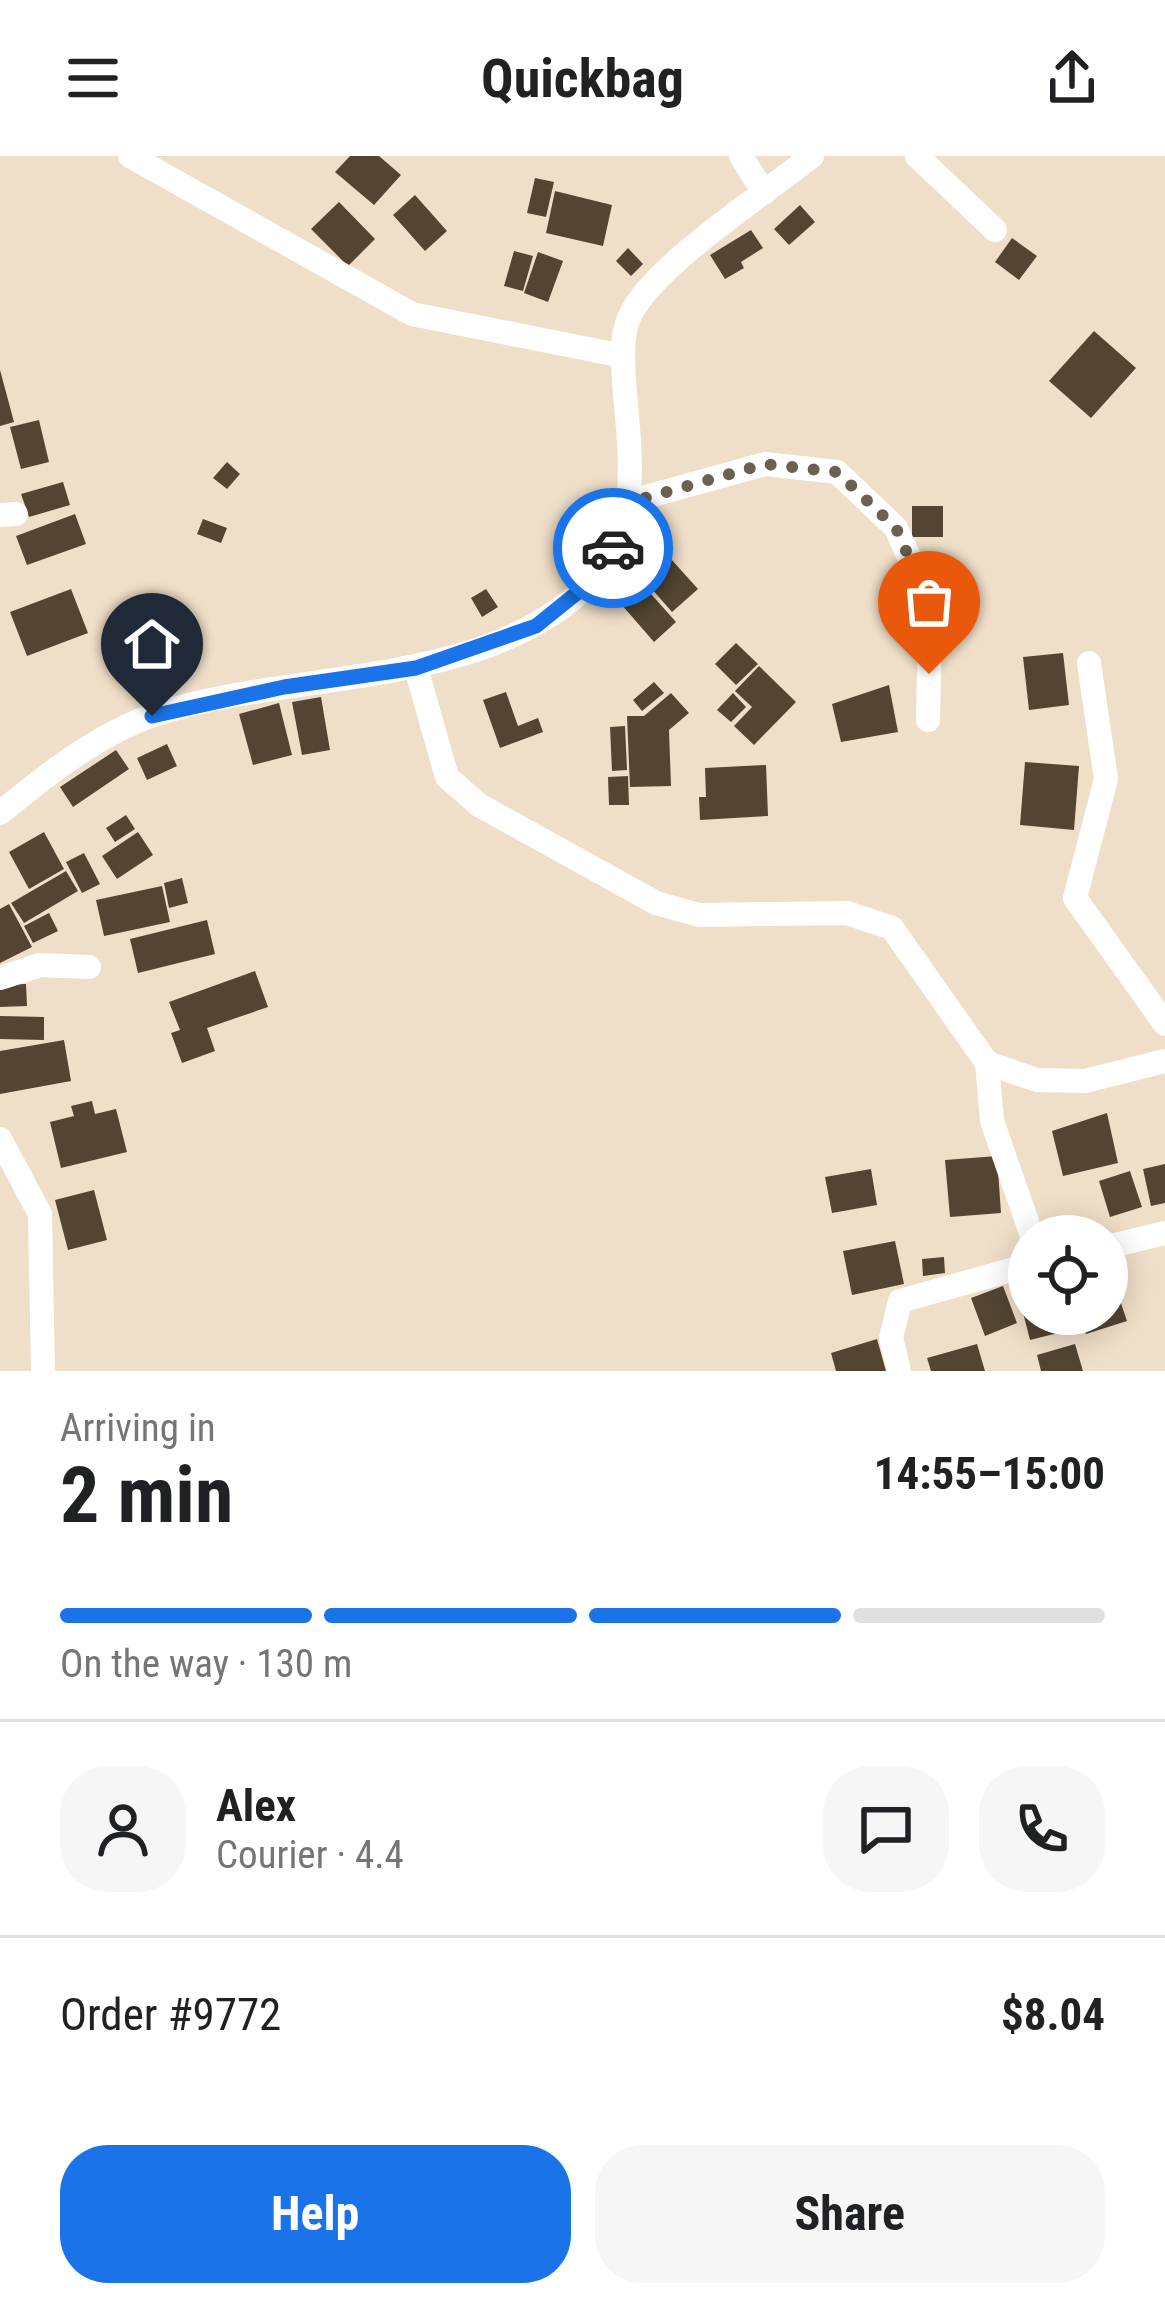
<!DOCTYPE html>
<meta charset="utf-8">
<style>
:root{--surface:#fff;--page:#f6f6f6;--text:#202124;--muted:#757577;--line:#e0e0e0;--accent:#1a73e8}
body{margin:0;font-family:"Roboto Condensed",sans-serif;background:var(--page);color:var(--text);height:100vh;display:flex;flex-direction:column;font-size:45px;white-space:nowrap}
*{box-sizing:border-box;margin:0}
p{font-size:39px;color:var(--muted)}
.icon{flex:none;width:66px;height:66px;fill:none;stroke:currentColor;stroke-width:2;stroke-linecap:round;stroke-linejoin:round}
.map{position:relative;height:1215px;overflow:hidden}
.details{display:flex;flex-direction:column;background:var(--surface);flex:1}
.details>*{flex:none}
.tools{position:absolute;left:1008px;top:1059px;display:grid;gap:24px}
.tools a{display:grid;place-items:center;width:120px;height:120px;border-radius:50%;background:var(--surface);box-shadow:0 6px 30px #0003;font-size:60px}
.pin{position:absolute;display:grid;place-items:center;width:102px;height:102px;color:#fff;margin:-123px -51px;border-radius:50% 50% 50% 0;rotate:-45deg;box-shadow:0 0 12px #0007}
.pin .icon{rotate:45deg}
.courier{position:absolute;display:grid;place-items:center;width:120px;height:120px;margin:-60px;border:9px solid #1a73e8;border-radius:50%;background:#fff;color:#222;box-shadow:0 3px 15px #0007}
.overview em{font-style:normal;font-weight:700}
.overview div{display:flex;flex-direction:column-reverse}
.overview{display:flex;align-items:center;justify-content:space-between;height:204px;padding:0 60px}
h1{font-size:78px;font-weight:700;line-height:90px}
.bar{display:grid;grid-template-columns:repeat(4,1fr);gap:18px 12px;align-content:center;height:144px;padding:0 60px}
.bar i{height:15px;border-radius:9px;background:var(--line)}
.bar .on{background:var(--accent)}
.bar p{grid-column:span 4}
.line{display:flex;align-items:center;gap:30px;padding:0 60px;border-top:3px solid var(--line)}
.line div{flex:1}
.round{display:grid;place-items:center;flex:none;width:126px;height:126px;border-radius:48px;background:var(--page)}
.cta{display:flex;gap:24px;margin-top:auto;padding:24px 60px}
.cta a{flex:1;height:138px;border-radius:48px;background:var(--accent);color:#fff;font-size:48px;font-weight:700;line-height:138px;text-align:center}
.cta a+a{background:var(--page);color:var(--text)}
header{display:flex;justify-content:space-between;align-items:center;height:156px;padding:0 60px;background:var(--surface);font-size:54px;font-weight:700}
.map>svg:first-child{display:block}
.building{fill:#534532}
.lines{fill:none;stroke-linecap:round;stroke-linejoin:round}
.minor{stroke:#fff;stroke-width:24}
.done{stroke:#6b6153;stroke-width:12;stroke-dasharray:0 21.6}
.route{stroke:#1a73e8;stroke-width:15}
</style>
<header><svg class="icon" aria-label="menu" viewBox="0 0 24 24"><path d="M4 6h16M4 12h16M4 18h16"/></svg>Quickbag<svg class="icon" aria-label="share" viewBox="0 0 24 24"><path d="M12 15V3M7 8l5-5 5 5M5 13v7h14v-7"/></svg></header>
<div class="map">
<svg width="1165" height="1215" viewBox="0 0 1165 1215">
<rect width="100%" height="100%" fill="#f0dfc8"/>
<path class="building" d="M350 0H379L401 19 374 49 335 16Z
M535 22 554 26 546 61 527 57Z
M555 35 612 49 603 90 546 77Z
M415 39 447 75 425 95 393 59Z
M339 46 375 83 348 110 311 73Z
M800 49 815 66 789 89 774 73Z
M751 74 763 92 741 106 744 112 725 123 710 99Z
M1012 82 1037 100 1019 124 995 106Z
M628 92 643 108 631 120 616 105Z
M514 95 533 100 523 135 504 130Z
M538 96 563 105 548 146 524 137Z
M1094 175 1136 212 1091 262 1049 225Z
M0 214 14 266 0 270Z
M39 264 49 306 21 313 10 271Z
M227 306 240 318 227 333 213 322Z
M63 326 70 349 29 361 21 338Z
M912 350H943V381H912Z
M75 358 86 388 27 409 16 380Z
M203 363 227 372 221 387 197 378Z
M662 393 698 433 672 456 637 416Z
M643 429 676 466 654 486 621 448Z
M71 433 88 477 27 500 10 456Z
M486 433 498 451 482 461 471 442Z
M736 487 758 508 736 529 715 508Z
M1063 497 1069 549 1029 554 1023 501Z
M759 510 796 546 754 589 734 570 752 551 735 535Z
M654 526 664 537 642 555 633 544Z
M889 529 898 576 841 586 832 548Z
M506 536 518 570 538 562 543 576 500 592 483 544Z
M671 537 689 557 669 574 671 630 630 631 627 560H644Z
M733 537 746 551 731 566 717 554Z
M321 541 330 594 302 599 292 546Z
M279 547 292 599 253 609 239 558Z
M625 570 627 614 612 615 610 571Z
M167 588 177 610 147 624 137 602Z
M116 594 129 613 73 651 60 631Z
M1025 606 1079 610 1074 674 1020 669Z
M766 609 768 660 700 664 699 641H706L705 612Z
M628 620 629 649H609L608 621Z
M126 659 135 673 115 686 106 672Z
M44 676 64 713 29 733 9 696Z
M138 676 153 699 117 723 102 700Z
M84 697 100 728 82 737 66 706Z
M66 715 78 735 24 767 11 747Z
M182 722 188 747 169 752 164 727Z
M162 730 170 766 104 780 96 744Z
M9 748 32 791 0 807V753Z
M49 757 58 775 33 787 24 770Z
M207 764 215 798 138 817 130 783Z
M255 815 268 851 207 872 215 895 182 907 171 877 180 874 169 846Z
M26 828 27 850 0 851V829Z
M0 860 44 861V884L0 883Z
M64 884 71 925 0 938V895Z
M92 945 95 958 116 953 127 996 61 1012 50 966 74 960 71 950Z
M1107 957 1118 1007 1063 1020 1052 975Z
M997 1000 1001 1057 950 1061 945 1004Z
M1165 1008V1047L1151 1050 1143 1013Z
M871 1013 877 1049 832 1057 825 1021Z
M1130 1015 1142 1051 1110 1061 1099 1025Z
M94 1034 107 1084 68 1094 55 1044Z
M895 1085 904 1128 852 1139 843 1095Z
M944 1101 945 1117 923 1120 922 1103Z
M1108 1109 1127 1165 1086 1178 1079 1158H1107Z
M1029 1122V1158H1062L1066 1175 1030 1184 1015 1125Z
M1003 1130 1017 1167 985 1180 971 1142Z
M877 1183 886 1215H836L831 1197Z
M977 1188 985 1215H931L927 1202Z
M1075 1188 1083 1215H1041L1037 1199Z"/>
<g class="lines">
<path class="minor" d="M130 0 412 158 623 200
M741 0 764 37
M917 0 995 74
M631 345 765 308 837 316 896 372 925 438 930 473 928 564
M0 359 16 358
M1089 507 1106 623 1075 742 1165 868
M416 512 447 621 479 649 656 747 699 759 847 757 892 772 987 907 1037 924 1085 925 1165 905
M0 657C45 620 98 578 154 559 289 513 487 535 592 425 644 370 629 293 624 225 623 200 620 176 633 154 661 105 764 38 812 0
M0 822 40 809 89 811
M987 907 992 965 1032 1080
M0 983 40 1058 43 1215
M1107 1091 1165 1077
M899 1215 891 1182 900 1145 1029 1109"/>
</g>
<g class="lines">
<path class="done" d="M613 392 631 346 765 308 837 316 896 372 925 438 930 472 929 518"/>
<path class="route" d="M152 560 284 531 416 512 536 470 593 424 613 392"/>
</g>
</svg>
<div class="tools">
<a><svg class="icon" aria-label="locate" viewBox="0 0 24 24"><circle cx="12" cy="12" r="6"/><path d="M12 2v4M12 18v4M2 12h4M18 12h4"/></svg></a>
</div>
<div class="pin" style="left:929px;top:518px;background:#ea580c"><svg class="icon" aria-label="bag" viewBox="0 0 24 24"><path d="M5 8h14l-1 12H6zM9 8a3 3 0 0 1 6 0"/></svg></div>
<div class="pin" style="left:152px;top:560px;background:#1f2937"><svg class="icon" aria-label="home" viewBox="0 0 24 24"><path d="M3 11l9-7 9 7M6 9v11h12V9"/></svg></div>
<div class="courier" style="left:613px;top:392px"><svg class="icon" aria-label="car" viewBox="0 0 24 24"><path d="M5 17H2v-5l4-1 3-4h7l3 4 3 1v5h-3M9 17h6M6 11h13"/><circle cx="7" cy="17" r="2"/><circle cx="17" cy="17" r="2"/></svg></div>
</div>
<section class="details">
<div class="overview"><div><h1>2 min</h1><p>Arriving in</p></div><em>14:55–15:00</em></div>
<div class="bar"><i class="on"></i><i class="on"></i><i class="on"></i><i></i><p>On the way · 130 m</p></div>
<div class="line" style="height:216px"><a class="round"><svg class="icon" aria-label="person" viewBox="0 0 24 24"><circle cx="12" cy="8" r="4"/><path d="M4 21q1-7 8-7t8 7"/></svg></a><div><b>Alex</b><p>Courier · 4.4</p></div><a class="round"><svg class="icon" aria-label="chat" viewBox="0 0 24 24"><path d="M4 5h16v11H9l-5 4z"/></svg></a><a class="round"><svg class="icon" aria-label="phone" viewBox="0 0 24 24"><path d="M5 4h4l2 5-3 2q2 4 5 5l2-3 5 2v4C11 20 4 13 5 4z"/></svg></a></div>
<div class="line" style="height:156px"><div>Order #9772</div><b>$8.04</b></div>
<div class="cta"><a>Help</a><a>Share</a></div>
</section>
